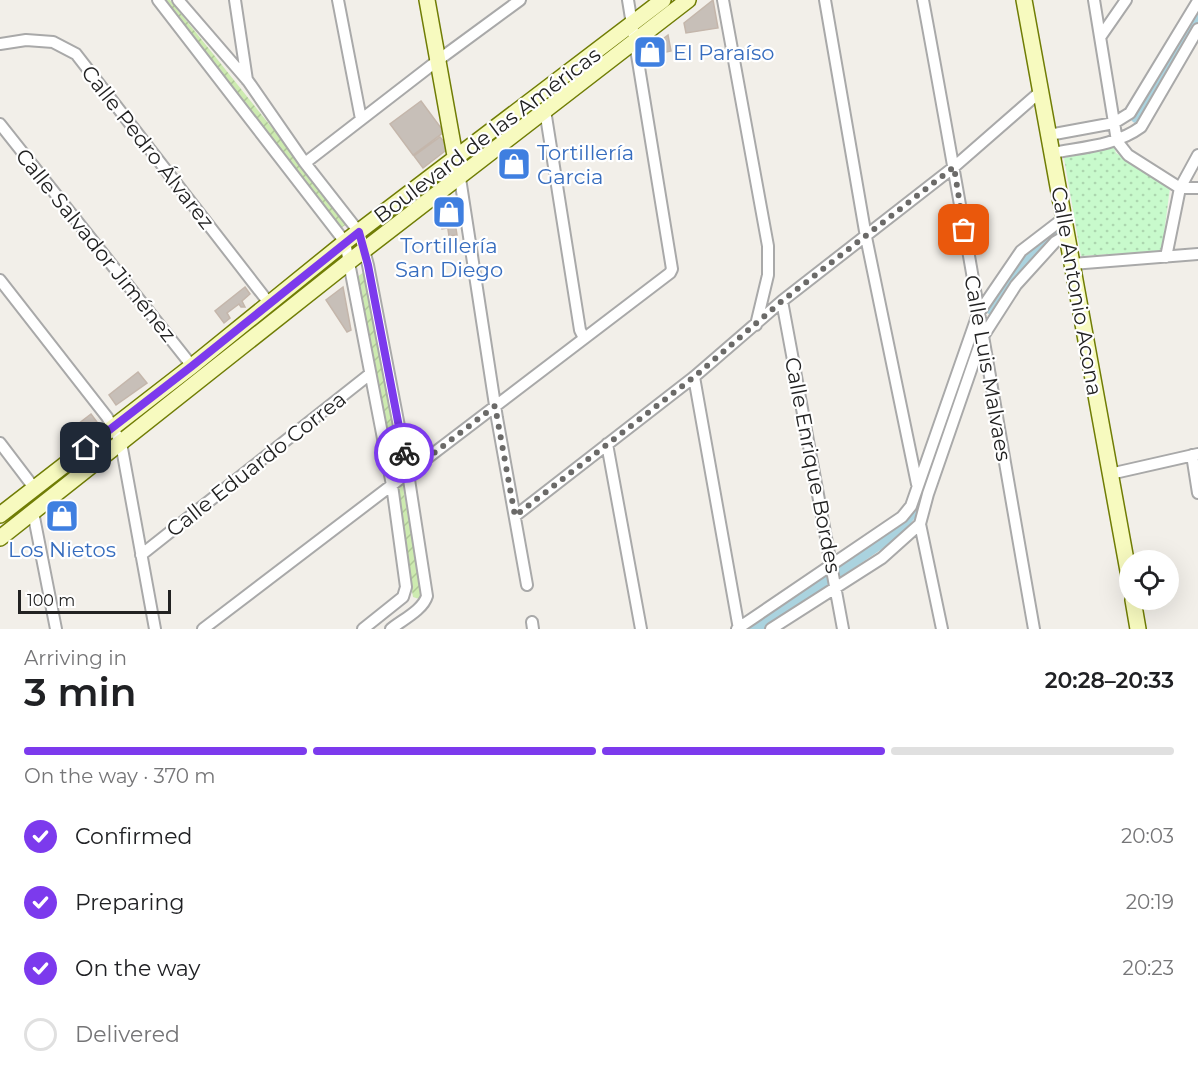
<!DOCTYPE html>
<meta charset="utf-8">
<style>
:root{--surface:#fff;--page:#f6f6f6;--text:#202124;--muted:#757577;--line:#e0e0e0;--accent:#7c3aed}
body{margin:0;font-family:Montserrat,sans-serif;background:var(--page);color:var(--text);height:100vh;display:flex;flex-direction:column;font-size:22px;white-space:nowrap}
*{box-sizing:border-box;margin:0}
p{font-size:20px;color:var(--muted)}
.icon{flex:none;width:33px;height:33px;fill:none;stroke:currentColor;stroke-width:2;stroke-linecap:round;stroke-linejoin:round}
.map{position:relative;height:629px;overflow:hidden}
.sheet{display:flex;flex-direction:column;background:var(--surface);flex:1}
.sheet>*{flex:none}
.tools{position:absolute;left:1119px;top:550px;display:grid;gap:12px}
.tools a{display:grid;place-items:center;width:60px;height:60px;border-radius:50%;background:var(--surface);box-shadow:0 6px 24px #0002;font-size:30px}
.scale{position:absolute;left:18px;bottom:15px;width:153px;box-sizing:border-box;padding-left:6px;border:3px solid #222;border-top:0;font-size:16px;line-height:21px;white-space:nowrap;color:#222;-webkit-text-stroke:4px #fff;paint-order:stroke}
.pin{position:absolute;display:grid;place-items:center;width:51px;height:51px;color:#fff;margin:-26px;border-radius:12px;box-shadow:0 3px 9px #0006}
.courier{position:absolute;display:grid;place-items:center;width:60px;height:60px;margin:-30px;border:4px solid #7c3aed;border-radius:50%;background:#fff;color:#222;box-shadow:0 2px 8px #0007}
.summary em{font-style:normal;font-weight:600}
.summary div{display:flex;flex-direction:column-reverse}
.summary{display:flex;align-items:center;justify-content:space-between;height:102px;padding:0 24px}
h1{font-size:39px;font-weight:600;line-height:45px}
.bar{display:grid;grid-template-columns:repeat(4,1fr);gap:9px 6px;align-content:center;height:72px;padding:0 24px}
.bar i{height:8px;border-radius:4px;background:var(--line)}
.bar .selected{background:var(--accent)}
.bar p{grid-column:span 4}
ol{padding:0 24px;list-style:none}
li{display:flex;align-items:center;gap:18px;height:66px}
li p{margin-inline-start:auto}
li .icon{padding:6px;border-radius:50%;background:var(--accent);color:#fff;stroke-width:4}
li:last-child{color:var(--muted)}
li i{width:33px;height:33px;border:3px solid var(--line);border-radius:50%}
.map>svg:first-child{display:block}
.park{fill:url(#park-dots)}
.garden{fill:url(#garden-furrows)}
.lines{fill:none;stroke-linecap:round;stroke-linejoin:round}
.canal{stroke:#aad3df;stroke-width:10}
.building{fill:#c7bfb8;stroke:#c4b6ab;stroke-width:1.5}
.street-casing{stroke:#a9a9a9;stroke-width:14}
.secondary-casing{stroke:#707d05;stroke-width:18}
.street{stroke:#fff;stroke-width:10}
.secondary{stroke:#f7fabf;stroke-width:15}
.done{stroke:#6b6a68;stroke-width:6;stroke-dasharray:0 10.8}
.route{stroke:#7c3aed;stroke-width:8}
.labels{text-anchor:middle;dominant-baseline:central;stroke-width:4.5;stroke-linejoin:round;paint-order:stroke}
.shop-label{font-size:21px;fill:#366cbe;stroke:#fff;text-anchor:start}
.street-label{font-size:21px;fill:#222;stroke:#fff}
</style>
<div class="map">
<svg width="1198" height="629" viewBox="0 0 1198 629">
<defs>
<pattern id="park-dots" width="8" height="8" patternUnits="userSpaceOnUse" patternTransform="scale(1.5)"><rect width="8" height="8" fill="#c8facc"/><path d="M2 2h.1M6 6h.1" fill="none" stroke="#acd6af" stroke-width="1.8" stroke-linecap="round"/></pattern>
<pattern id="garden-furrows" width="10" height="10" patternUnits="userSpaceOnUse" patternTransform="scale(1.5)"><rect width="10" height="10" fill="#cdebb0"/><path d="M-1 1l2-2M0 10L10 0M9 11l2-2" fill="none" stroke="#b0c997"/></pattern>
</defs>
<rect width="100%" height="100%" fill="#f2efe9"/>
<path class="park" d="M1113 144 1116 153 1169 185 1170 188 1162 248 1159 251 1081 256 1064 158Z"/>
<path class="garden" d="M164 0H170L348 223 341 228Z
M365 271 400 467 392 473 356 278Z
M402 481 422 600 413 597 394 487Z"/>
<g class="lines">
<path class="canal" d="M1136 118 1198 18
M990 309 1021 267 1055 234
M755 629 895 534 916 509 939 440"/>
</g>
<path class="building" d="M713 0 718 28 686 33 684 23Z
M668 35 671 51 648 56 647 51Z
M421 101 444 132 413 155 390 124Z
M440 137 449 148 423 168 414 156Z
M453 209 457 235 449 236 445 210Z
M445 210 448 228 442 229 439 213Z
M245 287 250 294 242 301 245 307H241L239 304 227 313 230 318 224 323 215 311Z
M343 287 351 330 347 332 326 300Z
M138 372 147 383 116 405 109 395Z
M91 414 97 422 81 435 74 427Z"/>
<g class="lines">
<g class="street-casing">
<path id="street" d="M158 0 345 242 392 485 406 587 403 597 363 629
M178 0 248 81 305 163 359 232 368 265 408 473 427 596C423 610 402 620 391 629
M235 0 247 80
M338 0 361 119
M723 0 768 246V275L756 325
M825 0 866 237 917 484
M923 0C962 209 997 419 1034 629
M1094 0 1117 141 1128 155 1180 188H1198
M1101 36 1126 0
M0 44 26 40 53 42 76 54 269 303
M545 110 580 330 584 338
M0 124 192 366
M1049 135 1114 123 1130 113 1198 1
M1052 153C1083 147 1115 146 1141 127L1198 29
M305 163 437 61 520 0
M460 178 497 418 527 585
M1166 257 1180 188 1198 155
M1072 264 1198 254
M0 280 107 417 121 443 155 629
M782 301 843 629
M694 377 739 629
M0 443 35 489
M607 444 641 629
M1192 455 1198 493
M1110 474 1198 454
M33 512 56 629
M515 516 694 377 782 301 954 167 1041 91
M920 524 942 629
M141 555 370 374
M532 622 533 629
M203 629 670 273 672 269 628 0
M737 629 902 517 911 506 978 314 1021 251 1064 218
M771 629 882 558 920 524 928 494 982 338 1016 285 1055 242 1067 235"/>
</g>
<g class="secondary-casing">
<path id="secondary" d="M427 0 457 167
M1024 0 1130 582
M0 515 192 366 345 242 663 0
M0 538 350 261 688 0
M1133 600 1138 629"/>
</g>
<use href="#street" class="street"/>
<use href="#secondary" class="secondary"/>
</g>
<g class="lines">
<path class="done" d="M404 453 408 473 495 406 515 516 694 377 782 301 954 167 964 230"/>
<path class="route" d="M86 448 192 366 359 232 368 265 404 453"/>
</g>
<defs>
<g id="shop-square" transform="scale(1.725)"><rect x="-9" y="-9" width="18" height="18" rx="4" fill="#3f7fe0" stroke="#fff"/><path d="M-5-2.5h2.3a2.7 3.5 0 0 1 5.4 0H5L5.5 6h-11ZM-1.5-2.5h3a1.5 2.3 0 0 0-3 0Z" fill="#fff"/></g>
</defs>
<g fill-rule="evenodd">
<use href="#shop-square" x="650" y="52"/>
<use href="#shop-square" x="514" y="164"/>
<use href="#shop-square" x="449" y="212"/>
<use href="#shop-square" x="62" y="516"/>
</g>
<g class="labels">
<g class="shop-label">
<text x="673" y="52">El Paraíso</text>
<text x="537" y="152">Tortillería<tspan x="537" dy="24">Garcia</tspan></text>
<text x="449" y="245" text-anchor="middle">Tortillería<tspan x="449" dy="24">San Diego</tspan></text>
<text x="62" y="549" text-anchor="middle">Los Nietos</text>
</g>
<g class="street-label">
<text transform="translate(487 135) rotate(-37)">Boulevard de las Américas</text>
<text transform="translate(148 147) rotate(52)">Calle Pedro Álvarez</text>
<text transform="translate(96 245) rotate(51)">Calle Salvador Jiménez</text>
<text transform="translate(1077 291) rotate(80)">Calle Antonio Acona</text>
<text transform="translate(988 368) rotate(80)">Calle Luis Malvaes</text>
<text transform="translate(256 464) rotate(-38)">Calle Eduardo Correa</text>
<text transform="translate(813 465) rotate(79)">Calle Enrique Bordes</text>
</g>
</g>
</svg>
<div class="tools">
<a><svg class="icon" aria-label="locate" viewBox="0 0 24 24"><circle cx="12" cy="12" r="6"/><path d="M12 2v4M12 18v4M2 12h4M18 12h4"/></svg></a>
</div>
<div class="scale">100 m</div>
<div class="pin" style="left:964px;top:230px;background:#ea580c"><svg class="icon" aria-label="bag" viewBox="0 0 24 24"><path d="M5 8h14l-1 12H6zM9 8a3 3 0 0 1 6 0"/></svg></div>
<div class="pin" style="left:86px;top:448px;background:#1f2937"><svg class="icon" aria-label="home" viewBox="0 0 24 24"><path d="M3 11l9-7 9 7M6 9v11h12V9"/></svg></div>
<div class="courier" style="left:404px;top:453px"><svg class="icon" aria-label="bike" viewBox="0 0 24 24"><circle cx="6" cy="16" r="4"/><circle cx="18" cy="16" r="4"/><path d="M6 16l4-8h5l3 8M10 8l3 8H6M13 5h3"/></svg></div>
</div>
<section class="sheet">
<div class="summary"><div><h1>3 min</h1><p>Arriving in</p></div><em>20:28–20:33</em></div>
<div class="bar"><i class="selected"></i><i class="selected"></i><i class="selected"></i><i></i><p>On the way · 370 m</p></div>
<ol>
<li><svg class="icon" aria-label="check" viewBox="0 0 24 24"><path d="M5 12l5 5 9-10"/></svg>Confirmed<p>20:03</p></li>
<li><svg class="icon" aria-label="check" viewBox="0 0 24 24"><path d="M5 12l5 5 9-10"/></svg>Preparing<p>20:19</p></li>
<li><svg class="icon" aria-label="check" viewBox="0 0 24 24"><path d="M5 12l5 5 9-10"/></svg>On the way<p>20:23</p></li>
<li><i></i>Delivered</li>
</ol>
</section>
